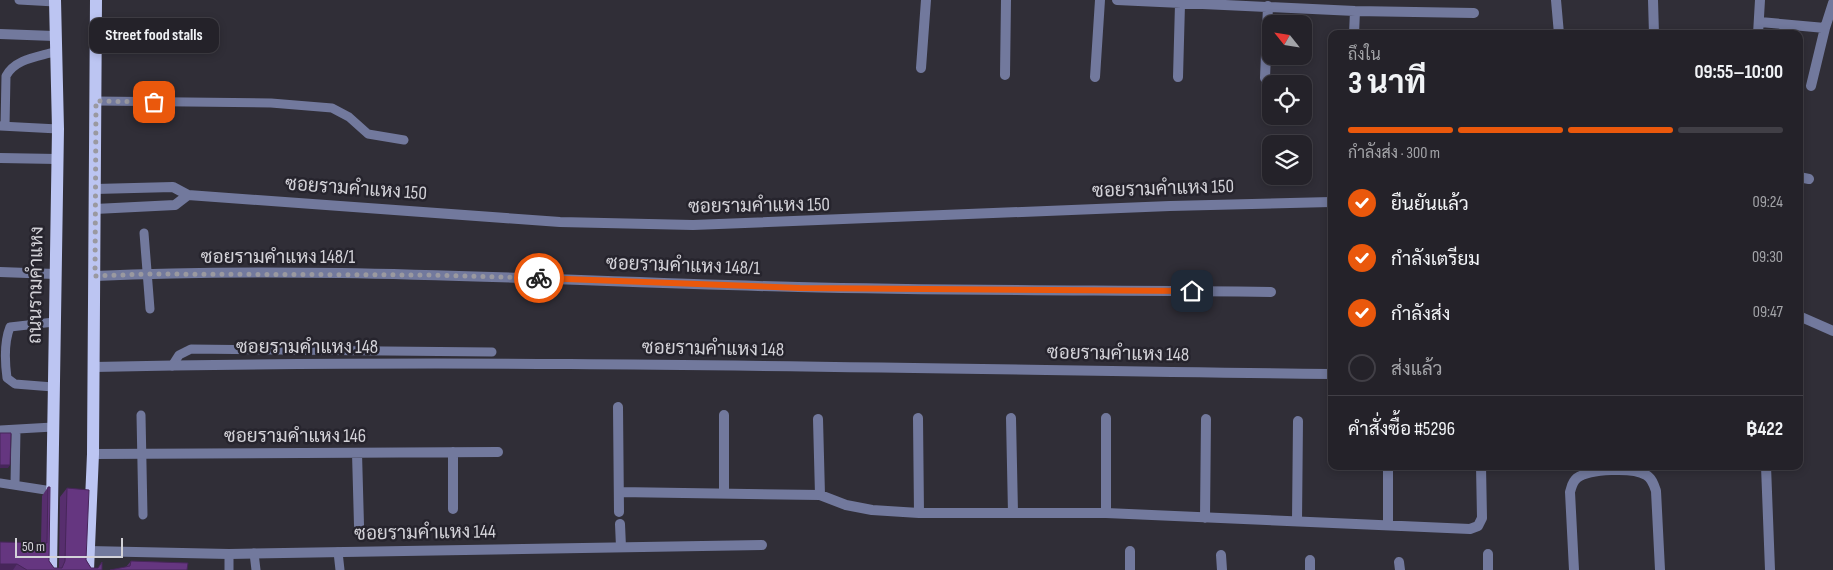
<!DOCTYPE html>
<html lang="th">
<meta charset="utf-8">
<style>
:root{--surface:#242229;--page:#302f35;--text:#f1f3f6;--muted:#a3a4a8;--line:#413f46;--accent:#ea580c}
body{margin:0;font-family:"Sofia Sans Condensed",Sarabun,sans-serif;background:var(--page);color:var(--text);height:100vh;display:flex;flex-direction:column;font-size:19px;white-space:nowrap}
*{box-sizing:border-box;margin:0}
p{font-size:16px;color:var(--muted)}
.icon{flex:none;width:28px;height:28px;fill:none;stroke:currentColor;stroke-width:2;stroke-linecap:round;stroke-linejoin:round}
.map{position:relative;flex:1;overflow:hidden}
.side{position:absolute;left:1328px;top:30px;width:475px;height:440px;display:flex;flex-direction:column;background:var(--surface);border-radius:10px;box-shadow:0 2px 8px #0003,0 0 0 1px var(--line)}
.side>*{flex:none}
.needle{width:32px;rotate:300deg}
.tools{position:absolute;left:1262px;top:15px;display:grid;gap:10px}
.tools a{display:grid;place-items:center;width:50px;height:50px;border-radius:10px;background:var(--surface);box-shadow:0 2px 8px #0003,0 0 0 1px var(--line);font-size:25px}
.scale{position:absolute;left:15px;bottom:12px;width:108px;box-sizing:border-box;padding-left:5px;border:2px solid #d3d2d8;border-top:0;font-size:14px;line-height:18px;white-space:nowrap;color:#d3d2d8;-webkit-text-stroke:4px #26242d;paint-order:stroke}
.pin{position:absolute;display:grid;place-items:center;width:42px;height:42px;color:#fff;margin:-21px;border-radius:10px;box-shadow:0 2px 8px #0006}
.courier{position:absolute;display:grid;place-items:center;width:50px;height:50px;margin:-25px;border:4px solid #ea580c;border-radius:50%;background:#fff;color:#222;box-shadow:0 1px 6px #0007}
.bubble{position:absolute;height:35px;border-radius:10px;background:var(--surface);box-shadow:0 2px 8px #0003,0 0 0 1px var(--line);font-size:16px;font-weight:700;line-height:35px;text-align:center}
.summary em{font-style:normal;font-weight:700}
.summary div{display:flex;flex-direction:column-reverse}
.summary{display:flex;align-items:center;justify-content:space-between;height:85px;padding:0 20px}
h1{font-size:32px;font-weight:700;line-height:38px}
.bar{display:grid;grid-template-columns:repeat(4,1fr);gap:8px 5px;align-content:center;height:60px;padding:0 20px}
.bar i{height:6px;border-radius:4px;background:var(--line)}
.bar .active{background:var(--accent)}
.bar p{grid-column:span 4}
.line{display:flex;align-items:center;gap:12px;padding:0 20px;border-top:1px solid var(--line)}
.line div{flex:1}
ol{padding:0 20px;list-style:none}
li{display:flex;align-items:center;gap:15px;height:55px}
li p{margin-inline-start:auto}
li .icon{padding:5px;border-radius:50%;background:var(--accent);color:#fff;stroke-width:4}
li:last-child{color:var(--muted)}
li i{width:28px;height:28px;border:2px solid var(--line);border-radius:50%}
.map>svg:first-child{display:block}
.lines{fill:none;stroke-linecap:round;stroke-linejoin:round}
.lane{stroke:#72799d;stroke-width:9}
.street{stroke:#72799d;stroke-width:10}
.primary{stroke:#bcc5f2;stroke-width:12}
.wall{fill:#572e6e}
.shaded-wall{fill:#47265a}
.building{fill:#653680;stroke:#47265a}
.done{stroke:#9a99a0;stroke-width:5;stroke-dasharray:0 9}
.route{stroke:#ea580c;stroke-width:6}
.labels{text-anchor:middle;dominant-baseline:central;stroke-width:5;stroke-linejoin:round;paint-order:stroke}
.street-label{font-size:19px;fill:#d3d2d8;stroke:#26242d}
</style>
<div class="map">
<svg width="1833" height="570" viewBox="0 0 1833 570">
<rect width="100%" height="100%" fill="#302e37"/>
<g class="lines">
<path class="lane" d="M19 0 55 2
M96 101 271 103 332 108 349 117 368 134 404 140
M0 126 58 129
M5 126 6 76C15 59 37 57 54 52
M144 233 150 309
M172 366 179 355 191 349 492 352
M53 387 15 384 7 378C5 363 4 342 10 327L54 322
M141 415 143 515
M0 430 53 427
M0 483 52 491
M15 484 16 430
M338 552 340 570
M254 553 256 570
M229 554V570"/>
<path class="street" d="M1117 0 1355 11 1474 13
M1556 0 1559 34
M1653 0 1654 34
M1760 22 1825 28 1833 3
M0 34 54 36
M1354 34 1355 11
M1758 34 1760 0
M921 68 926 0
M1005 75 1006 0
M1095 77 1100 0
M1178 77 1180 4
M1265 78 1268 6
M1811 86 1825 28
M0 158 57 159
M1799 177 1809 179
M188 195 560 222 693 225 1170 206 1331 202
M95 209 175 205 188 195 173 187 95 189
M0 272 55 274
M95 276C329 265 564 282 798 287 956 291 1113 290 1271 292
M1799 316 1833 331
M94 367C506 358 919 369 1331 374
M618 407 619 512
M918 418 919 513
M1011 418 1013 513
M818 419 820 495
M453 452V509
M357 453 359 525
M93 454 498 452
M1766 466 1770 570
M619 492 820 495 846 505 872 510 919 513H1106L1470 529 1478 526 1482 518 1481 466
M724 492V415
M1106 513V418
M1205 518 1206 419
M1297 521 1298 421
M620 524 621 547
M1388 525V466
M89 551 229 554 762 545
M1130 551V570
M1488 554V570
M1221 555 1222 570
M1310 560V570
M1399 562 1400 570
M1574 570 1570 492C1572 486 1572 482 1577 478 1589 469 1633 467 1646 475 1652 478 1654 485 1656 491L1660 570"/>
<path class="primary" d="M51 570 58 129 55 0
M88 570 93 454 96 0"/>
</g>
<path class="wall" d="M48 487 49 561 54 568H59L60 497 67 488 86 560 91 568 102 570H0L41 543 42 496Z
M131 561 187 570 126 567Z"/>
<path class="shaded-wall" d="M0 465H10L8 468H0Z
M0 564H17L13 570H0Z"/>
<path class="building" d="M0 433H11L10 465H0Z
M48 487H50L49 561 54 568H62L65 561 67 488 89 490 86 560 91 568H98L102 562V570H27L17 564H0V542L47 543Z
M131 561 188 563 187 570H110L130 566Z"/>
<g class="lines">
<path class="done" d="M154 102 96 101 95 276 147 274 429 275 539 278"/>
<path class="route" d="M539 278 800 288 1192 291"/>
</g>
<g class="labels">
<g class="street-label">
<text transform="translate(356 189) rotate(4)">ซอยรามคำแหง 150</text>
<text transform="translate(1163 189) rotate(-2)">ซอยรามคำแหง 150</text>
<text transform="translate(759 206) rotate(-1)">ซอยรามคำแหง 150</text>
<text x="278" y="257">ซอยรามคำแหง 148/1</text>
<text transform="translate(683 266) rotate(2)">ซอยรามคำแหง 148/1</text>
<text transform="translate(36 285) rotate(-89)">ถนนรามคำแหง</text>
<text x="307" y="347">ซอยรามคำแหง 148</text>
<text transform="translate(713 349) rotate(1)">ซอยรามคำแหง 148</text>
<text transform="translate(1118 354) rotate(1)">ซอยรามคำแหง 148</text>
<text x="295" y="436">ซอยรามคำแหง 146</text>
<text transform="translate(425 533) rotate(-1)">ซอยรามคำแหง 144</text>
</g>
</g>
</svg>
<div class="tools">
<a><svg class="needle" viewBox="-14 -14 28 28"><path d="M0-13l5 13h-10z" fill="#e53935"/><path d="M0 13l5-13h-10z" fill="#a3a4a8"/></svg></a>
<a><svg class="icon" aria-label="locate" viewBox="0 0 24 24"><circle cx="12" cy="12" r="6"/><path d="M12 2v4M12 18v4M2 12h4M18 12h4"/></svg></a>
<a><svg class="icon" aria-label="layers" viewBox="0 0 24 24"><path d="M12 4l9 5-9 5-9-5zM3 14l9 5 9-5"/></svg></a>
</div>
<div class="scale">50 m</div>
<div class="pin" style="left:154px;top:102px;background:#ea580c"><svg class="icon" aria-label="bag" viewBox="0 0 24 24"><path d="M5 8h14l-1 12H6zM9 8a3 3 0 0 1 6 0"/></svg></div>
<div class="pin" style="left:1192px;top:291px;background:#1f2937"><svg class="icon" aria-label="home" viewBox="0 0 24 24"><path d="M3 11l9-7 9 7M6 9v11h12V9"/></svg></div>
<div class="courier" style="left:539px;top:278px"><svg class="icon" aria-label="bike" viewBox="0 0 24 24"><circle cx="6" cy="16" r="4"/><circle cx="18" cy="16" r="4"/><path d="M6 16l4-8h5l3 8M10 8l3 8H6M13 5h3"/></svg></div>
<div class="bubble" style="left:89px;top:18px;width:130px">Street food stalls</div>
<section class="side">
<div class="summary"><div><h1>3 นาที</h1><p>ถึงใน</p></div><em>09:55–10:00</em></div>
<div class="bar"><i class="active"></i><i class="active"></i><i class="active"></i><i></i><p>กำลังส่ง · 300 m</p></div>
<ol>
<li><svg class="icon" aria-label="check" viewBox="0 0 24 24"><path d="M5 12l5 5 9-10"/></svg>ยืนยันแล้ว<p>09:24</p></li>
<li><svg class="icon" aria-label="check" viewBox="0 0 24 24"><path d="M5 12l5 5 9-10"/></svg>กำลังเตรียม<p>09:30</p></li>
<li><svg class="icon" aria-label="check" viewBox="0 0 24 24"><path d="M5 12l5 5 9-10"/></svg>กำลังส่ง<p>09:47</p></li>
<li><i></i>ส่งแล้ว</li>
</ol>
<div class="line" style="height:65px"><div>คำสั่งซื้อ #5296</div><b>฿422</b></div>
</section>
</div>
